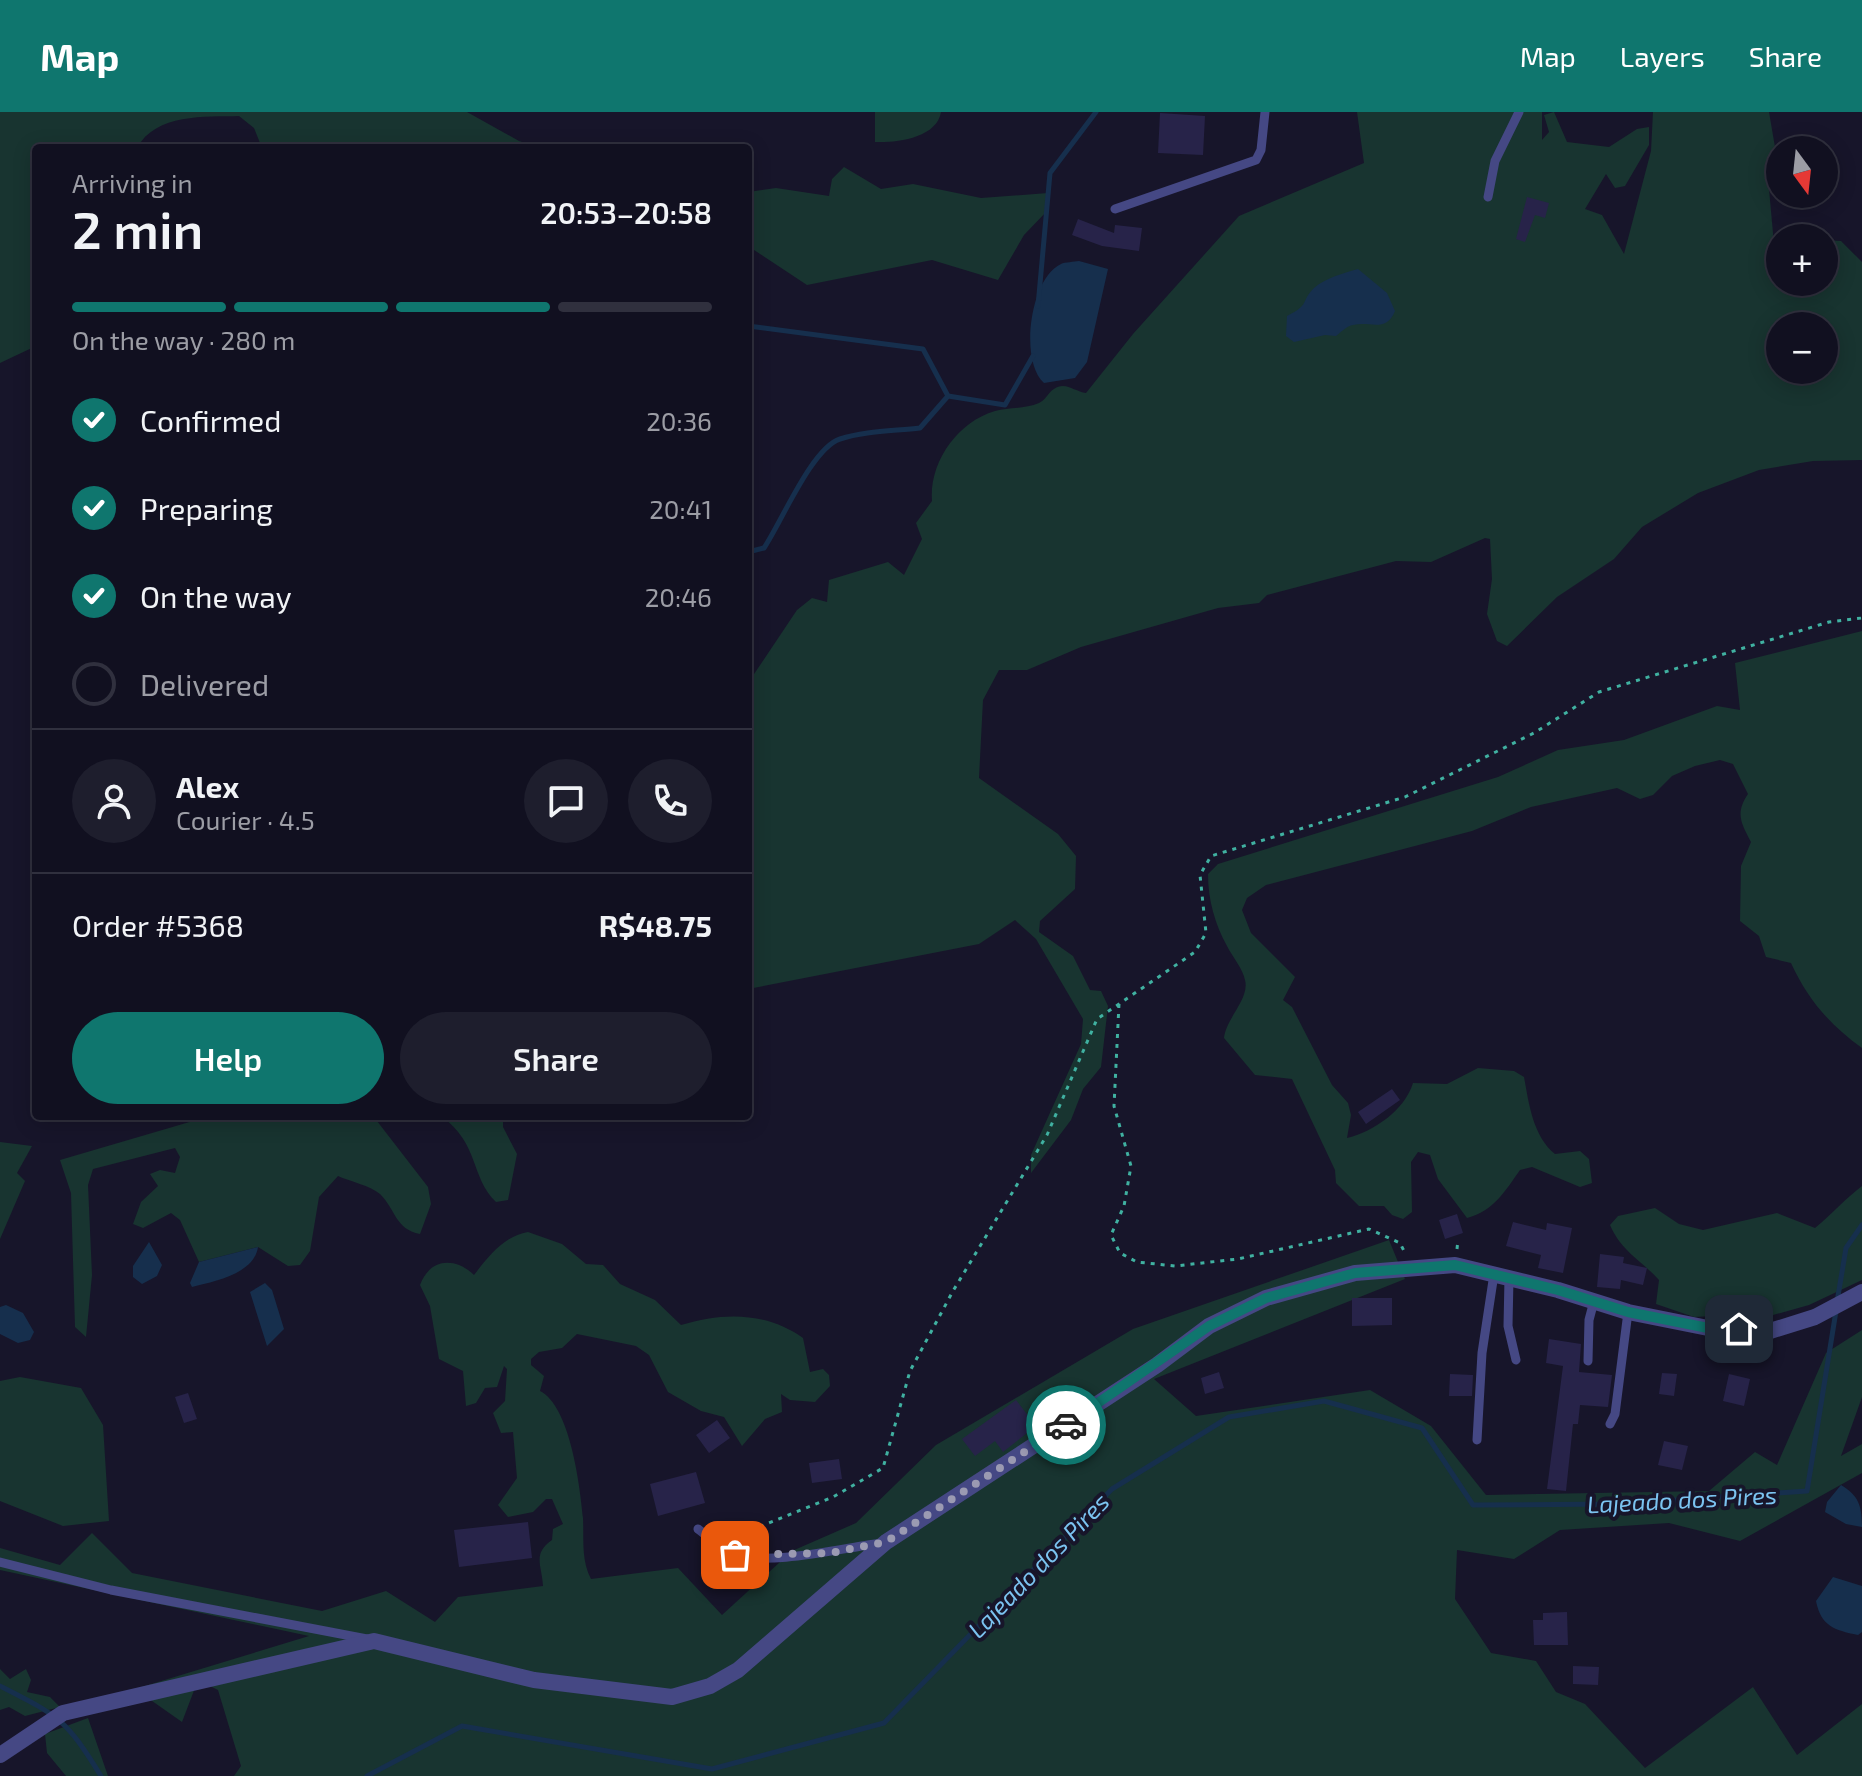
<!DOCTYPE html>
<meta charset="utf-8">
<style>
:root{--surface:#111020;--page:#1e1e2d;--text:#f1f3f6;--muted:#9c9da5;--line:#30303e;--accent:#0f766e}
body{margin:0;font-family:"Exo 2",sans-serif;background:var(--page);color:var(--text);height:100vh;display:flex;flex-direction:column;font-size:30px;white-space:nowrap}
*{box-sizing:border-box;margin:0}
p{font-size:26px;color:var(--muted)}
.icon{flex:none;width:44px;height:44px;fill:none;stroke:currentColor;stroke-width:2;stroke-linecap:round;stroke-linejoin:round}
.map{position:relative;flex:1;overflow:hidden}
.side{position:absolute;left:32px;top:32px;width:720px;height:976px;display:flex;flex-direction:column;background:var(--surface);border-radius:8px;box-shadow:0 4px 20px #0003,0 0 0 2px var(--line)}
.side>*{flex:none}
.needle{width:52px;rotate:165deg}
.fabs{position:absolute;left:1766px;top:24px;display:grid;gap:16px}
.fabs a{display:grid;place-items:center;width:72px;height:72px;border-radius:50%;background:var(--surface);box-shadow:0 4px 20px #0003,0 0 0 2px var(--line);font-size:40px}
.pin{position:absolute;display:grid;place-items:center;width:68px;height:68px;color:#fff;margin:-34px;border-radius:16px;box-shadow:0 4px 12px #0006}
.courier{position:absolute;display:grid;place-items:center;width:80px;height:80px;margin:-40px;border:6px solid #0f766e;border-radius:50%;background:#fff;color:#222;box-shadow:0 2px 10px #0007}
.head em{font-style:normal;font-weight:600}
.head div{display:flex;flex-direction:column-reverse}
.head{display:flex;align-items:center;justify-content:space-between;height:136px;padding:0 40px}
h1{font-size:52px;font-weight:600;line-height:60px}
.bar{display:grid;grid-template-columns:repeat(4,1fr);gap:12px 8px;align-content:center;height:96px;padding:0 40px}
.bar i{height:10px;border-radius:6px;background:var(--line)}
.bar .active{background:var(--accent)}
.bar p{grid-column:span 4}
.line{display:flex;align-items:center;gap:20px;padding:0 40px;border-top:2px solid var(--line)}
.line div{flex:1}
.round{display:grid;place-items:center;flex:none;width:84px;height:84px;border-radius:42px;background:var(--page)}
ol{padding:0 40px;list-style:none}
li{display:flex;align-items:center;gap:24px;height:88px}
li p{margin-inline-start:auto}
li .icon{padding:8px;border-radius:50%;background:var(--accent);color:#fff;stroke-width:4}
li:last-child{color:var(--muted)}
li i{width:44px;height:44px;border:4px solid var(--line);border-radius:50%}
.action{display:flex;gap:16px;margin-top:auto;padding:16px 40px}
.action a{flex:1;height:92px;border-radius:48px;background:var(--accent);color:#fff;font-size:32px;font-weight:600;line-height:92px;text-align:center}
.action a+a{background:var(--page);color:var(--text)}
header{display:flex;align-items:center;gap:48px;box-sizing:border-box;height:112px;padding:0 40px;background:var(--accent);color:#fff}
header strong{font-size:38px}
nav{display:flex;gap:44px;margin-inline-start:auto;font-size:28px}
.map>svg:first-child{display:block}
.green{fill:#183430;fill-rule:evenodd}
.water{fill:#162f4d}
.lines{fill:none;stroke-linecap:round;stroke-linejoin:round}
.stream{stroke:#162f4d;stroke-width:5}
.building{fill:#272349}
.path{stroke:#40b1a1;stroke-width:3;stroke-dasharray:4 6;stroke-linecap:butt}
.lane{stroke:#454884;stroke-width:9}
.street{stroke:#454884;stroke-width:16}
.done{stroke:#9b9ab2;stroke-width:8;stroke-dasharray:0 14.4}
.route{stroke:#0f766e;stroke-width:10}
.labels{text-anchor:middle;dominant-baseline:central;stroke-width:8;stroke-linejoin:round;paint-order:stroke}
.water-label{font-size:24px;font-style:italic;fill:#7bc3f0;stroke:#17152a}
</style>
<header>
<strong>Map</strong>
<nav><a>Map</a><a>Layers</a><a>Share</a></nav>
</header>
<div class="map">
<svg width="1862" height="1664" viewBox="0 0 1862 1664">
<rect width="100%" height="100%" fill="#17152a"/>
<path class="green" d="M0 0H467L519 29 541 36H262L254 16 239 4C205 5 156 1 137 36H36V234L0 251Z
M875 0H941C937 26 896 31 875 30Z
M1357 0H1542V28L1549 20 1544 3 1554 0 1567 30 1609 35 1637 17 1649 15V33L1625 74 1615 76 1606 62 1585 97 1602 103 1624 142 1651 39 1653 0H1769L1776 41 1769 77 1774 132 1780 131V170H1824V128L1841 129 1862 150V348L1813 349 1759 358 1698 381 1642 415 1614 447 1557 485 1507 534 1497 529 1487 502 1492 467 1490 427 1485 426 1431 450 1396 449 1267 483 1259 491 1218 496 1081 535 1027 558H999L983 588 979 666 1058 722 1076 744 1075 777 1040 809 1039 820 1073 844 1090 878 1101 879 1108 894 1101 955 1083 977 1071 1008 1031 1061V1043L1081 932 1083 907 1036 827 1015 808 979 832 748 877V571L797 498 812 486 827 490 829 468 888 450 904 463 922 427 916 411 932 389C929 351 957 310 995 299 1009 295 1026 297 1039 291 1049 286 1049 275 1063 274 1070 274 1078 280 1086 281L1133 222 1239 104 1364 51ZM1780 214H1824V258H1780Z
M844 55 881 77 913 72 981 86 1048 81V98L1024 123 998 168 932 148 807 173 748 134V80L776 76 829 84 832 67Z
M1862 519V936C1830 913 1808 888 1791 851L1766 845 1759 824 1740 809 1741 754 1751 730C1741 711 1735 701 1748 682L1733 652 1720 648 1695 654 1672 664 1653 683 1640 687 1617 676 1531 695 1472 719 1266 773 1247 786 1242 798 1251 821 1295 865 1283 888 1292 895 1332 973 1348 991 1351 1003 1347 1026C1373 1020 1405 998 1413 971L1447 972 1478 956 1514 959 1524 965C1529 992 1533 1024 1555 1042L1580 1039 1589 1047 1592 1071 1580 1075 1532 1055 1520 1058C1505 1079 1494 1099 1467 1106L1438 1067 1430 1043 1418 1040 1411 1050 1412 1100 1403 1107 1392 1103 1384 1094H1359L1336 1071 1335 1058 1292 967 1255 963 1224 926C1226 906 1250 887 1245 868 1243 857 1232 844 1227 834 1215 812 1208 788 1208 762L1218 752 1498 665 1558 638 1624 628 1717 594 1740 598 1735 551Z
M210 1004H383L377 1009 428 1075 431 1092 420 1122C395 1117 396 1098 380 1082 371 1074 349 1069 338 1064L319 1085 310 1139 300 1153 288 1154 258 1135 199 1150 180 1108 171 1101 143 1116 133 1112 141 1090 158 1074 150 1062 160 1058 175 1061 180 1045 175 1036 93 1057 88 1073 92 1163 86 1225 75 1215 71 1081 60 1048Z
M441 1004H503V1015L517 1042 508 1088 496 1090C470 1065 480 1032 441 1004Z
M0 1030 32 1034 17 1061 25 1069 0 1127Z
M1862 1074V1168L1809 1193 1759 1207 1733 1203 1694 1205 1656 1192 1659 1168C1641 1148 1621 1139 1610 1113L1618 1104 1655 1096 1679 1112 1703 1118 1777 1101 1815 1116C1832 1102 1846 1086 1862 1074Z
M528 1120 562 1132 586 1152 603 1153 620 1172 655 1188 681 1213C724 1200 766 1200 803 1226L810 1260 823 1257 829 1263 830 1274 815 1290 790 1288 781 1282 782 1300 765 1307 742 1334 724 1305 701 1299 668 1280 649 1243 636 1234 577 1222 562 1236 539 1240 531 1247V1253L544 1264 540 1279C570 1294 580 1373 583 1406 584 1427 581 1448 591 1467L678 1456 722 1503 792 1439 856 1411 936 1333 1133 1217 1389 1128 1405 1167 1154 1267 1196 1304 1370 1278 1431 1314 1486 1383 1709 1379 1755 1340 1777 1353 1826 1241 1862 1218V1285L1841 1344 1862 1332V1361L1740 1429 1669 1411 1560 1418 1514 1447 1457 1438 1455 1487 1491 1541 1536 1549 1556 1580 1585 1592 1645 1656 1753 1575 1797 1643 1862 1592V1664H234L241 1654 218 1578 198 1568 182 1610 135 1577 309 1524 0 1458V1436L60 1453 92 1421 132 1461 322 1499 386 1479 435 1510 458 1485 543 1474C542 1453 532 1442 552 1428L553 1417 563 1412 552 1387H546L533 1400 508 1405 498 1393 517 1366 513 1320 501 1321 493 1301 505 1289 507 1257 504 1254 497 1275 485 1276 476 1291 466 1294 463 1259 439 1247 430 1194 420 1173C430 1146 455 1145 474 1163 489 1144 504 1124 528 1120Z
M20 1265 81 1276 103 1313 109 1409 63 1414 0 1389V1269Z
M0 1557 10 1567 26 1557 31 1568 27 1580 50 1585 60 1595 25 1604 9 1595 0 1598Z
M88 1606 108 1664H66L47 1641 45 1622Z"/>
<path class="water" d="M1079 149 1108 157 1087 250 1075 266 1044 271C1019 249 1030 166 1061 152 1065 150 1074 150 1079 149Z
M1358 157 1387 181 1395 199C1386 221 1371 209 1353 213 1347 214 1341 220 1336 224L1325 223 1294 230 1286 224 1287 204C1311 192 1300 190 1314 176 1325 166 1344 161 1358 157Z
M149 1130 162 1153 157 1164 142 1172 133 1165V1154Z
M258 1135C254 1162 215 1169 192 1175L190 1171 199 1150Z
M265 1171 272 1178 284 1217 267 1234 250 1180Z
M6 1193 23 1201 34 1220 30 1228 18 1231 0 1222V1195Z
M1841 1373C1859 1384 1862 1394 1862 1415L1846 1412 1825 1400 1827 1390Z
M1833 1465 1862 1474V1520L1858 1523C1834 1518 1821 1514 1816 1489Z"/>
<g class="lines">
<path class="stream" d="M1038 194 1050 61 1096 0
M748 214 923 237 948 284 1005 293 1033 244
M748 440 764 436C782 409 812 336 840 327 864 319 895 319 920 316L948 284
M1837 1190 1846 1136 1862 1113
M0 1574C59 1604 66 1607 101 1664
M367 1664 462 1614 712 1657 884 1611 1112 1377 1229 1305 1324 1289 1422 1316 1473 1393 1618 1392 1807 1379 1836 1199"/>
</g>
<path class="building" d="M1160 1 1205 4 1203 43 1158 41Z
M1527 85 1549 91 1545 106 1535 103 1525 130 1516 127Z
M1078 107 1114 121 1115 113 1142 116 1139 139 1102 134 1072 123Z
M1392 977 1400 988 1366 1012 1358 1000Z
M1457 1102 1463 1121 1445 1127 1439 1108Z
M1513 1110 1546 1118 1547 1111 1572 1116 1563 1161 1538 1156 1541 1143 1506 1134Z
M1600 1142 1624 1145 1623 1151 1647 1156 1643 1173 1621 1168 1620 1177 1597 1175Z
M1352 1186H1392V1213L1352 1214Z
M1549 1227 1581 1232 1579 1260 1612 1263 1608 1295 1580 1293 1578 1312H1573L1566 1379 1547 1377 1563 1254 1546 1251Z
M1219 1260 1224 1276 1205 1282 1201 1266Z
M1662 1261 1677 1262 1674 1284 1659 1282Z
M1450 1262 1473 1263 1472 1284H1449Z
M1729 1262 1750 1267 1744 1294 1723 1289Z
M188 1281 197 1307 184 1311 175 1285Z
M1016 1288 1036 1314 1003 1340 995 1329 975 1344 962 1327Z
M717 1308 730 1326 709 1341 696 1323Z
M1664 1329 1688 1334 1682 1358 1658 1353Z
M839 1347 842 1367 812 1371 809 1351Z
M696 1360 705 1391 658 1404 650 1372Z
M528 1410 532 1446 459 1455 454 1418Z
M1567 1500 1568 1533H1534L1533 1508H1543V1501Z
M1573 1554 1599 1555 1598 1573 1573 1572Z"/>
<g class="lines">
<path class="path" d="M1119 892 1114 994 1131 1054 1124 1094 1111 1123 1120 1141 1137 1150 1175 1154 1238 1147 1369 1117 1400 1131 1404 1139
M1457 1137 1458 1128
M732 1426 833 1385 883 1356 910 1259 953 1179 1047 1023 1097 907 1195 840 1206 821 1200 763 1211 744 1405 685 1534 621 1599 580 1829 510 1862 506"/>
<path class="lane" d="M1488 85 1495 49 1519 0
M1115 97 1256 48 1261 38 1265 0
M1509 1166 1508 1214 1516 1248
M1588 1249 1589 1208 1594 1189
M1610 1312 1615 1302 1628 1200
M1477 1328 1482 1241 1494 1162
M698 1417C709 1425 721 1437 734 1442 766 1455 847 1435 882 1431
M0 1450 111 1478 367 1527"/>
<path class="street" d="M0 1643 63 1601 374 1529 534 1568 672 1585 710 1574 738 1558 886 1430 1157 1253 1209 1214 1266 1186 1355 1161 1455 1153 1558 1178 1628 1200 1708 1216 1770 1219 1815 1205 1862 1180"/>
</g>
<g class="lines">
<path class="done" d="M735 1443 830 1441 886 1430 1066 1313"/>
<path class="route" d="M1066 1313 1209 1214 1266 1186 1355 1161 1455 1153 1558 1178 1628 1200 1708 1216 1739 1217"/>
</g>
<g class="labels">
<g class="water-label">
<text transform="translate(1682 1387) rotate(-3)">Lajeado dos Pires</text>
<text transform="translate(1038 1453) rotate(-46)">Lajeado dos Pires</text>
</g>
</g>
</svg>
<div class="fabs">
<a><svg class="needle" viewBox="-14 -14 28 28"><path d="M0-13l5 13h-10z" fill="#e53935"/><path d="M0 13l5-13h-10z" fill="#9c9da5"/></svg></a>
<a>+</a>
<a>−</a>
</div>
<div class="pin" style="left:735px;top:1443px;background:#ea580c"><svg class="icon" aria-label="bag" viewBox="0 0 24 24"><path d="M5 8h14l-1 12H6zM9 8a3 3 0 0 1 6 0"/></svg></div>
<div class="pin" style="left:1739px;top:1217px;background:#1f2937"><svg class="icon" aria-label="home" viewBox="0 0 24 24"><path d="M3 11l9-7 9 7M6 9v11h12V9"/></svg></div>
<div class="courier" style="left:1066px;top:1313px"><svg class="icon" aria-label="car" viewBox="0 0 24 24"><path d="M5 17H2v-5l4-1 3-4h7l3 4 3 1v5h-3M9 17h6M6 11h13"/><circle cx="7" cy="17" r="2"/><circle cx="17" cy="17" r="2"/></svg></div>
<section class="side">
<div class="head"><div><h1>2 min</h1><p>Arriving in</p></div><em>20:53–20:58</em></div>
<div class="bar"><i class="active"></i><i class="active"></i><i class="active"></i><i></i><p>On the way · 280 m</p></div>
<ol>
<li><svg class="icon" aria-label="check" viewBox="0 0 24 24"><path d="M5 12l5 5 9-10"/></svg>Confirmed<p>20:36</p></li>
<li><svg class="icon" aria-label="check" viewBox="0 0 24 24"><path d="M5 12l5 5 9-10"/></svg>Preparing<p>20:41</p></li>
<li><svg class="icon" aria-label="check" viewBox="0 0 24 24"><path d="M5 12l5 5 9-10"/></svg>On the way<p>20:46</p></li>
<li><i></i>Delivered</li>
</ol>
<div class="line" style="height:144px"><a class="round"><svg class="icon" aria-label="person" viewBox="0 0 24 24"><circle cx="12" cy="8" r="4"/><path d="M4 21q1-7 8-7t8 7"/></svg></a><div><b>Alex</b><p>Courier · 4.5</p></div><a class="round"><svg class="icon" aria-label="chat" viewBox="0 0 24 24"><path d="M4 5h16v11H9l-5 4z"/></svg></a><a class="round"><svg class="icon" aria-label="phone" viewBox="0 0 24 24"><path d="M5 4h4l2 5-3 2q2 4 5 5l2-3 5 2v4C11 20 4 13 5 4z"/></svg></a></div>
<div class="line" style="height:104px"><div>Order #5368</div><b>R$48.75</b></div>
<div class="action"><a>Help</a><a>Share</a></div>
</section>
</div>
